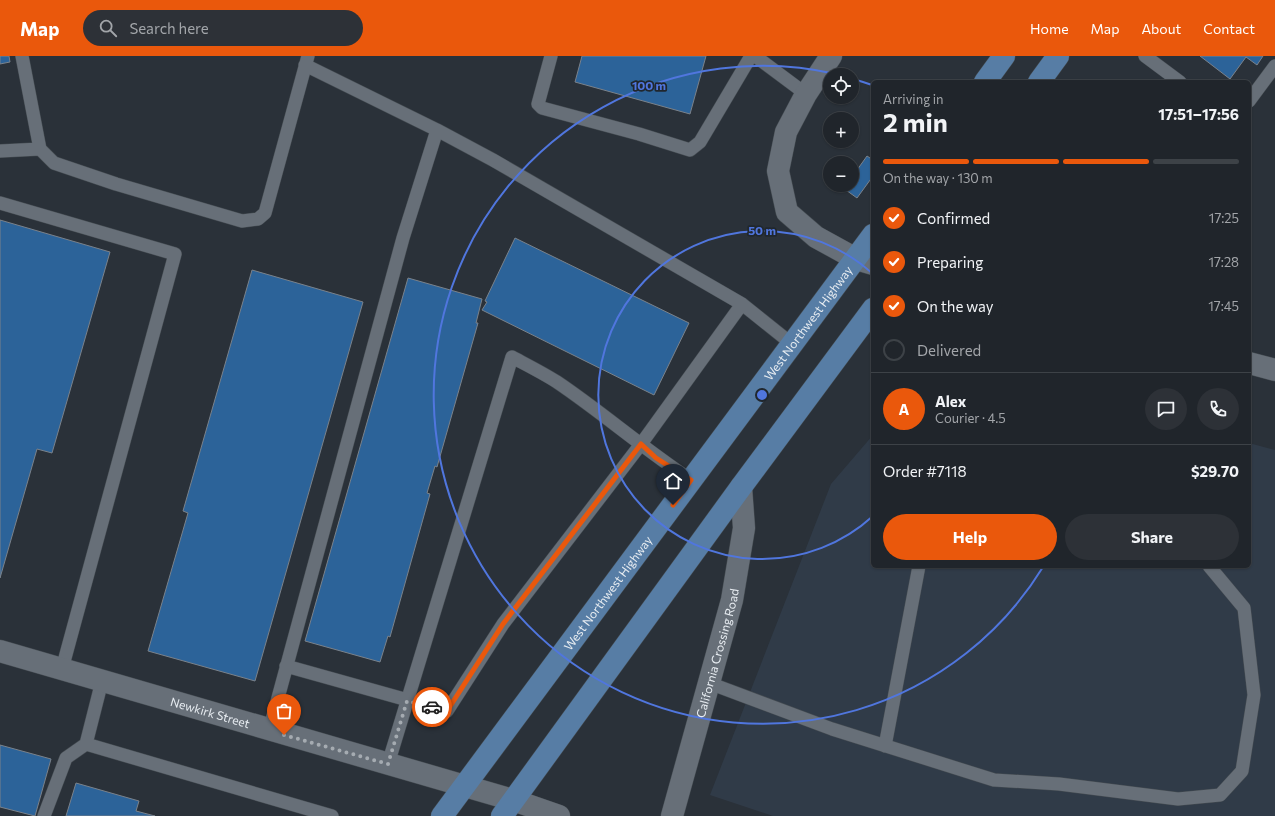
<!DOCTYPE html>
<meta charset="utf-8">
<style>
:root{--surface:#20252b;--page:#2d3137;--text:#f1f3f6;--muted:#a2a5a9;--line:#3d4247;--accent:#ea580c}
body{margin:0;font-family:Commissioner,sans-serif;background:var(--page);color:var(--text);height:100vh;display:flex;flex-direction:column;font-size:15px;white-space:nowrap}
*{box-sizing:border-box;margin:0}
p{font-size:13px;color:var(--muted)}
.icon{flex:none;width:22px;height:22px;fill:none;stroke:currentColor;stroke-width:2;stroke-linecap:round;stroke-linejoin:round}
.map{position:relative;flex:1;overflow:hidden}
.drawer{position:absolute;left:871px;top:24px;width:380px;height:488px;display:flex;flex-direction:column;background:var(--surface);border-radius:6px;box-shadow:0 1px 3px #0004,0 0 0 1px var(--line)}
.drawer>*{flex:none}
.buttons{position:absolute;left:823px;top:12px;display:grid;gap:8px}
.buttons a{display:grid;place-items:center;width:36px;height:36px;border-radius:50%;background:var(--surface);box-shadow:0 1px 3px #0004,0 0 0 1px var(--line);font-size:20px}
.pin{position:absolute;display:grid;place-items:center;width:34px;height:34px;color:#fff;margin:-41px -17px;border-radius:50% 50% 50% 0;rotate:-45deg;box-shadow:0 0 4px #0007}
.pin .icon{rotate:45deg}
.courier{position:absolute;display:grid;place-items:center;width:40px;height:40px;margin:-20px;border:3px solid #ea580c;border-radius:50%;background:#fff;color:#222;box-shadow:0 1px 5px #0007}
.overview em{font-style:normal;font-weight:700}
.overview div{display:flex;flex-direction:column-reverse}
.overview{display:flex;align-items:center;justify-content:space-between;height:68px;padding:0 12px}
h1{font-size:26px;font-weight:700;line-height:30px}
.bar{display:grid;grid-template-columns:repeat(4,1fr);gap:6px 4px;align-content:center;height:48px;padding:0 12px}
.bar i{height:5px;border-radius:3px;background:var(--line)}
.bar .selected{background:var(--accent)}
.bar p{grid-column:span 4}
.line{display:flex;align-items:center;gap:10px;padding:0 12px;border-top:1px solid var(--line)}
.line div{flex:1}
.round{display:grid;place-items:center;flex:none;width:42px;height:42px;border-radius:21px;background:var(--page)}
ol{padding:0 12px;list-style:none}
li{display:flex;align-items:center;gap:12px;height:44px}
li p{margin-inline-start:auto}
li .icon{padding:4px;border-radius:50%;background:var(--accent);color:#fff;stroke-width:4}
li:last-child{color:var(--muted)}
li i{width:22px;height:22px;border:2px solid var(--line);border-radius:50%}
.action{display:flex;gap:8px;margin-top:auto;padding:8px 12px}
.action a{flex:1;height:46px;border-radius:24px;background:var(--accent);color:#fff;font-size:16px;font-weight:700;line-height:46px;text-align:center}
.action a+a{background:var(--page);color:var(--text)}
header{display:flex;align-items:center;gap:24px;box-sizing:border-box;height:56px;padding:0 20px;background:var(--accent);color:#fff}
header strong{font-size:19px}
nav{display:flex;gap:22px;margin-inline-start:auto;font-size:14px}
.search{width:280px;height:36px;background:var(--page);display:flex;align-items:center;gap:10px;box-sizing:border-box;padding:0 14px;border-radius:22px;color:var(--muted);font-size:15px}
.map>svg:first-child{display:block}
.built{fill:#303b48}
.building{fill:#2c6399;stroke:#7a828b}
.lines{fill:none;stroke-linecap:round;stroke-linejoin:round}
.service-casing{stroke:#454c52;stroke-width:14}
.minor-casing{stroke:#454c52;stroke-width:23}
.tertiary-casing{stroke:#454c52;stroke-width:23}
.primary-casing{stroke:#454c52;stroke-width:23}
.service{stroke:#676f78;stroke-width:13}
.minor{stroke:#676f78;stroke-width:22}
.tertiary{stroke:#676f78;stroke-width:22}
.primary{stroke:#577da5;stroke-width:22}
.done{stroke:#a5abb1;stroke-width:4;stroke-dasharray:0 7.2}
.route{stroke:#ea580c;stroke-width:5}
.ring{fill:none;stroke:#5076de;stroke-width:2}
.labels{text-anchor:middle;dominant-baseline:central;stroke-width:3.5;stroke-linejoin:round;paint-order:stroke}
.street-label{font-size:12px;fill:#e7ecf1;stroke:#20272e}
.centre{fill:#5076de;stroke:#20272e;stroke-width:2}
.ring-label{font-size:12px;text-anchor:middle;font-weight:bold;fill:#5076de;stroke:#20272e;stroke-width:3.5;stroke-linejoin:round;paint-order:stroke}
</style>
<header>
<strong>Map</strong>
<div class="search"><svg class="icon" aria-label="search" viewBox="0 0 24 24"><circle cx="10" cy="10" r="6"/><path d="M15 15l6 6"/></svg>Search here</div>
<nav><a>Home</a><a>Map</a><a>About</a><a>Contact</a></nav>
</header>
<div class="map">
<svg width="1275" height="760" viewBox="0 0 1275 760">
<rect width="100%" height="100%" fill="#2a3139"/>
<path class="built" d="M873 379V510H1249V387L1275 394V760H773L710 739 831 428Z"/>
<path class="building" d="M0 0H9L10 6 0 8Z
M582 0H706L690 58 575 26Z
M1200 0H1263L1257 9 1246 1 1230 23Z
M867 100 873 104V120L857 142 839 129H852V110L857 114Z
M0 164 110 196 52 397 37 393 0 522Z
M515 182 689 267 654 339 482 254 487 246 485 245Z
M252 214 363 246 255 625 148 595 188 457 183 455Z
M408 222 482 243 476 267H478L437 411 435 410 427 437 430 438 390 581 388 580 380 606 305 585Z
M0 689 51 703 35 760 0 751Z
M76 727 139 745 136 755 155 760H66Z"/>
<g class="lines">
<g class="service-casing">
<path id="service" d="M22 0 40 93 54 107 116 128 242 165 258 163 265 157 308 0
M551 0 538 48 542 52 639 78 690 94 700 86 751 0
M755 0 806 38
M1145 0 1180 26
M305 9 437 74
M1249 45 1275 10
M0 95 40 93
M0 147 175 198 62 613
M286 610 447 655 503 568 641 388 742 248
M709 627 832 673 994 724 1059 728 1178 743 1220 739 1242 715 1254 639 1244 552 1209 510
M269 675 403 182 437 74 493 104 742 248 792 288
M86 688 332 760
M885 690 919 510
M388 708 512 301C527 309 543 317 557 326 603 357 645 394 691 424
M44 760 66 702 86 688 102 625"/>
</g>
<g class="minor-casing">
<path id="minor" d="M831 0 806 38 786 76 778 115 787 156 816 181 856 203 873 208
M1249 307 1275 314
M513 744 559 760"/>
</g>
<g class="tertiary-casing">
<g id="tertiary">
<path id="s1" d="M0 595 513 744"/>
<path id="s2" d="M672 760 732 544 744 472 741 431"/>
</g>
</g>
<g class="primary-casing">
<g id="primary">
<path d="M985 26 1004 0"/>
<path d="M1039 26 1058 0"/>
<path id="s3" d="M442 760 873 179"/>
<path d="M502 760 741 431 873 253"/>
</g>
</g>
<use href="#service" class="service"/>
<use href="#minor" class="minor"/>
<use href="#tertiary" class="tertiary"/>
<use href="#primary" class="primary"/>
</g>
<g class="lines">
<path class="done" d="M284 679 388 708 407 645 432 651"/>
<path class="route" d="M432 651 447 655 503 568 641 388 656 402 691 424 673 449"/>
</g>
<g class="ring">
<path d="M873 460A164 164 0 1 1 873 218"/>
<path d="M1043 511A329 329 0 1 1 836 18M853 23A329 329 0 0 1 872 29"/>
</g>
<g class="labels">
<g class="street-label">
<text stroke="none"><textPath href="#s3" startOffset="614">West Northwest Highway</textPath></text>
<text stroke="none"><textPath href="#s3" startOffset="278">West Northwest Highway</textPath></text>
<text stroke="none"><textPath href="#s2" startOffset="169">California Crossing Road</textPath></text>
<text stroke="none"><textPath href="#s1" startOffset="219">Newkirk Street</textPath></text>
</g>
</g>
<circle cx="762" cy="339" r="6" class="centre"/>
<g class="ring-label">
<text x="649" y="34">100 m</text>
<text x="762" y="179">50 m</text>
</g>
</svg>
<div class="buttons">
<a><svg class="icon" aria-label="locate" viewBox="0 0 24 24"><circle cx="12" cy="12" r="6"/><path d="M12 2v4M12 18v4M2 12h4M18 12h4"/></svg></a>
<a>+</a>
<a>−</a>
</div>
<div class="pin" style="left:284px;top:679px;background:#ea580c"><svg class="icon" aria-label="bag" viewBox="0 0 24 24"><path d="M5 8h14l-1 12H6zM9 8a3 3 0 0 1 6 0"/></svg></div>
<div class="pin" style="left:673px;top:449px;background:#1f2937"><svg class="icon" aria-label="home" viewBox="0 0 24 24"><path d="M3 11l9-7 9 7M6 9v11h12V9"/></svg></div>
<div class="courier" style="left:432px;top:651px"><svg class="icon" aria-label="car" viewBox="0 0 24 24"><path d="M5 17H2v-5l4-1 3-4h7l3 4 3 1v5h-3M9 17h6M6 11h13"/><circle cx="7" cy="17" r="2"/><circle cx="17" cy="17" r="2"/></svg></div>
<section class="drawer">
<div class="overview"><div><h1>2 min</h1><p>Arriving in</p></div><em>17:51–17:56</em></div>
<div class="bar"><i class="selected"></i><i class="selected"></i><i class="selected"></i><i></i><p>On the way · 130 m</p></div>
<ol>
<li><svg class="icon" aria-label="check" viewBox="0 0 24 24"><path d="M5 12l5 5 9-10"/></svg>Confirmed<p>17:25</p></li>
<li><svg class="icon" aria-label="check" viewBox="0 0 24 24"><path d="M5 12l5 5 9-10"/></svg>Preparing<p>17:28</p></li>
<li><svg class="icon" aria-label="check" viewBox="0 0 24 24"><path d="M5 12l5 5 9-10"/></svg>On the way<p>17:45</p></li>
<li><i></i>Delivered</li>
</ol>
<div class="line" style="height:72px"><b class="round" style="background:var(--accent);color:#fff">A</b><div><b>Alex</b><p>Courier · 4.5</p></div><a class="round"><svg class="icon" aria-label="chat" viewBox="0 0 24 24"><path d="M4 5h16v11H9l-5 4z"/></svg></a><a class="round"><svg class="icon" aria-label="phone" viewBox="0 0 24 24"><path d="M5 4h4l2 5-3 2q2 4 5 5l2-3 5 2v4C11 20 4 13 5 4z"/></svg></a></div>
<div class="line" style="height:52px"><div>Order #7118</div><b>$29.70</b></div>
<div class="action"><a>Help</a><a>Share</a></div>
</section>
</div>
